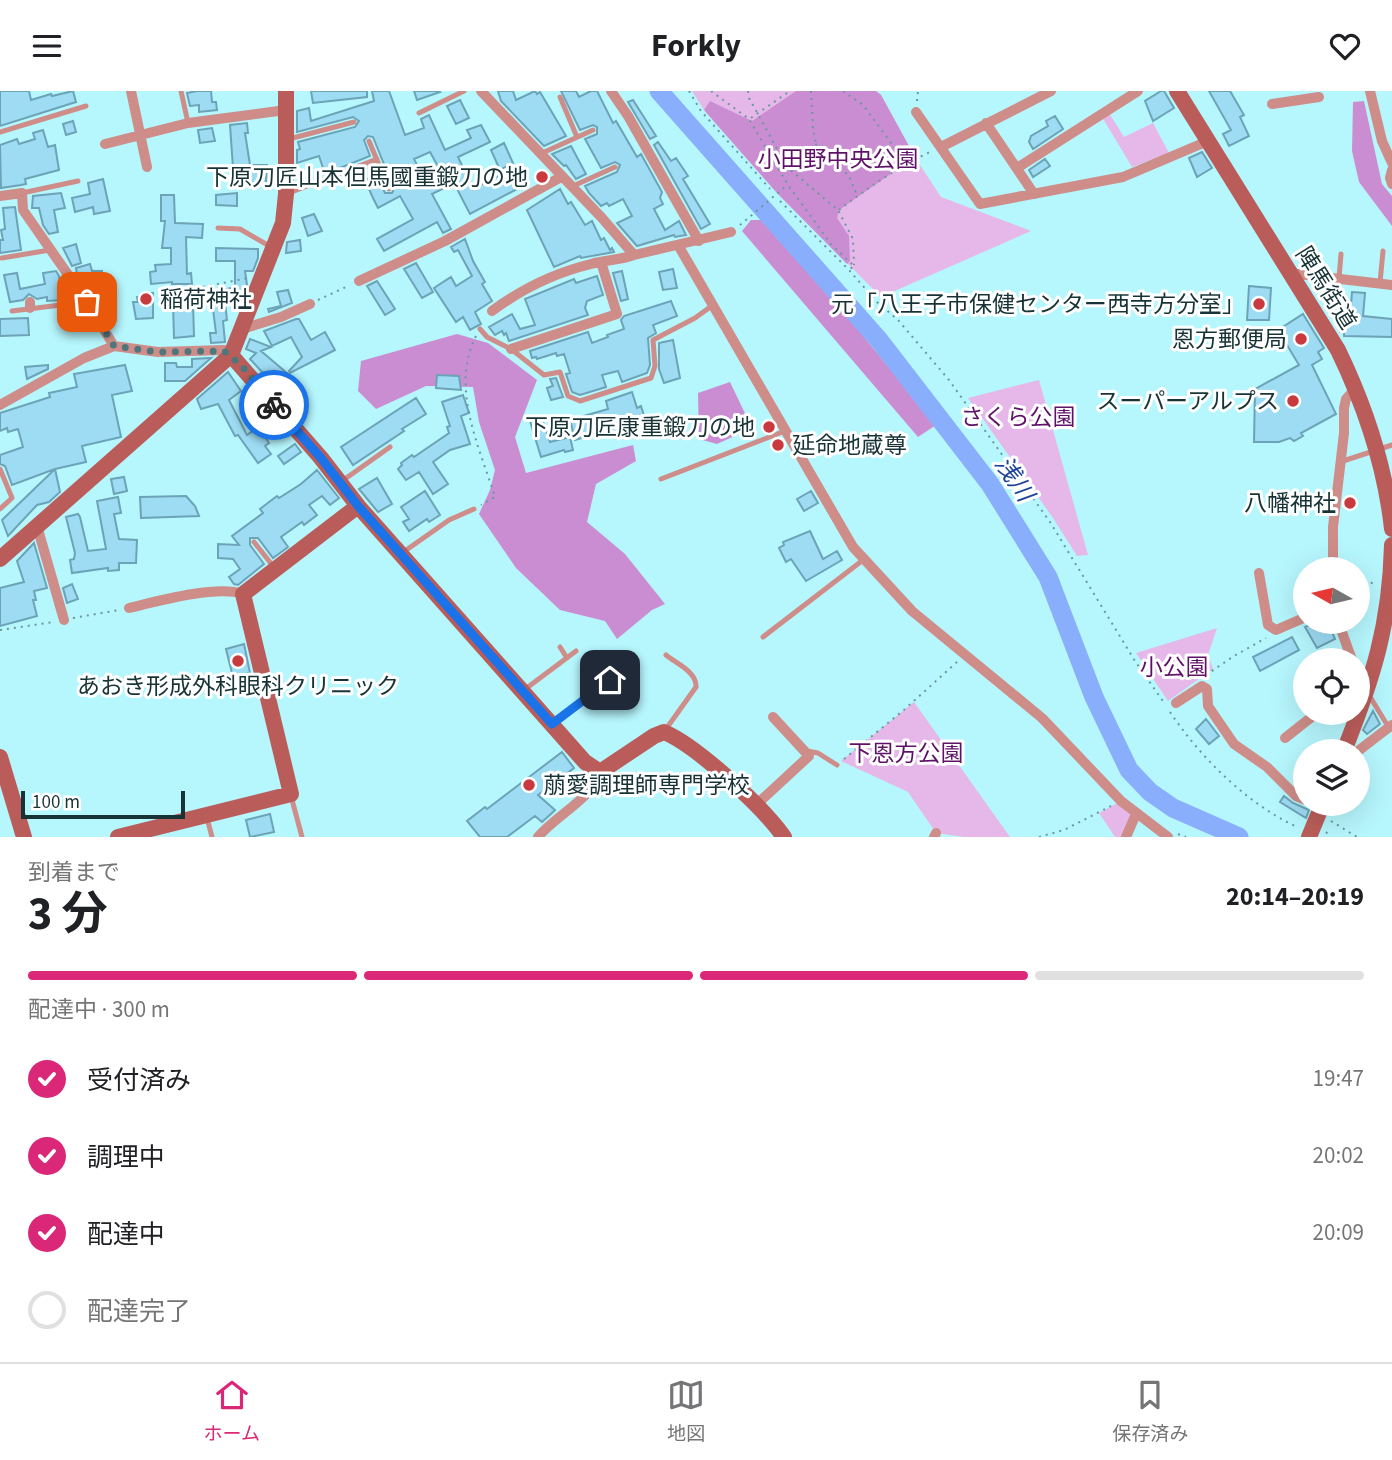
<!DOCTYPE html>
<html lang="ja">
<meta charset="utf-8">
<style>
:root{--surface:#fff;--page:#f2f2f2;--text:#202124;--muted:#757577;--line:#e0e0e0;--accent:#db2777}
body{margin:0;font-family:"Source Sans 3","Noto Sans JP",sans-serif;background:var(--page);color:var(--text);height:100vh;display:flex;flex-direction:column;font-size:26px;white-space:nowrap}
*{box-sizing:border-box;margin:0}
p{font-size:23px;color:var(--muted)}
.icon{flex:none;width:38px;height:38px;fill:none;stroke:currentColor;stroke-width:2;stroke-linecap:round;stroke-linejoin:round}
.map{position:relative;height:746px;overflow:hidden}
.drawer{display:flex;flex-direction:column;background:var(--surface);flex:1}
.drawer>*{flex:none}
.needle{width:46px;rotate:278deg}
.controls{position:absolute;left:1293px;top:466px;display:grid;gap:14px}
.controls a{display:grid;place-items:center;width:77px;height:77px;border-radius:50%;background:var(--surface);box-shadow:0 7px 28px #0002;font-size:35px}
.scale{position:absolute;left:21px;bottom:18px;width:164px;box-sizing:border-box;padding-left:7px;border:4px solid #183335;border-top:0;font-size:19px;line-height:24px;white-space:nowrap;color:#183335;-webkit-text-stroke:5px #fff;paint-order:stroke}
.pin{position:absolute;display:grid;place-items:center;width:60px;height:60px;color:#fff;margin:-30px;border-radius:14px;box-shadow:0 4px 10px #0006}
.courier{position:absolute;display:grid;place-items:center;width:70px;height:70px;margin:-35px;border:5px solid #1a73e8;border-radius:50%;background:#fff;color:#222;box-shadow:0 2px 9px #0007}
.headline em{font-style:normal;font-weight:700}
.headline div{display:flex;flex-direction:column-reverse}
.headline{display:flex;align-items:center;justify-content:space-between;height:119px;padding:0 28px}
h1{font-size:46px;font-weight:700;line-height:52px}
.bar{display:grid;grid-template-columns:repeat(4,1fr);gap:10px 7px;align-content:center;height:84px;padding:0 28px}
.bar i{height:9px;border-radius:5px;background:var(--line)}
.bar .on{background:var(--accent)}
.bar p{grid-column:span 4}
ol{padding:0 28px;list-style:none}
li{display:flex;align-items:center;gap:21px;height:77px}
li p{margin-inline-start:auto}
li .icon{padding:7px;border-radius:50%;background:var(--accent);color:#fff;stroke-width:4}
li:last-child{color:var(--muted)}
li i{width:38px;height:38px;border:4px solid var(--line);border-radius:50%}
header{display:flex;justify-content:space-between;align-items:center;height:91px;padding:0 28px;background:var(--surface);font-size:32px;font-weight:700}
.tabs{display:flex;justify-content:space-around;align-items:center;height:98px;border-top:2px solid var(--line);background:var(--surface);font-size:19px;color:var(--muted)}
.tabs a{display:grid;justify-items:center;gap:4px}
.tabs .on{color:var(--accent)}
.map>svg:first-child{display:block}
.green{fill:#e5b8e9}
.forest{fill:#cb8dd2}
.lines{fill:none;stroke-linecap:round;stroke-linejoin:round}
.river{stroke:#89affc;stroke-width:19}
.building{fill:#9edcf4;stroke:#6ca3b7;stroke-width:2;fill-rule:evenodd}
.path{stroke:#6a989d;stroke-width:2;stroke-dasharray:2 5;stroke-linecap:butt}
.lane{stroke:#ce8d88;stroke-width:5}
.street{stroke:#ce8d88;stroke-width:10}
.secondary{stroke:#ba5d5a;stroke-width:16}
.done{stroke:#4f777b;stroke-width:7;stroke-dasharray:0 12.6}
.route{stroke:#1a73e8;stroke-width:9}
.poi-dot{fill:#c93a3e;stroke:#fff;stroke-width:2.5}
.labels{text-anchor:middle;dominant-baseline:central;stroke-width:6;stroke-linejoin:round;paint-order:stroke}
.park-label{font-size:23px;fill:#5e1267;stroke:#fff}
.poi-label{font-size:23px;fill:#183335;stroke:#fff;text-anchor:end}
.street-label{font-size:23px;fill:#183335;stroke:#fff}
.water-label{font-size:24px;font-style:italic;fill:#1d4399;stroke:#fff}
</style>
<header><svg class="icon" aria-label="menu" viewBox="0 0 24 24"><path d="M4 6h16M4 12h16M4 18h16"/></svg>Forkly<svg class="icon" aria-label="heart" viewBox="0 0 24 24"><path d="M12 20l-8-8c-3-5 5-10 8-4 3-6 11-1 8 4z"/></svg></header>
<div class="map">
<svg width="1392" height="746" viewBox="0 0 1392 746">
<rect width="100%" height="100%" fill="#b6f6fd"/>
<path class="green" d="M692 0H876L881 4 916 68 941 106 1031 140 881 206 777 102 704 19Z
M1109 22 1124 46 1153 32 1169 62 1132 76 1102 26Z
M1039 289 1088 464 1077 465 1053 427 968 307Z
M1217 537 1208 564 1213 578 1168 610 1136 562Z
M914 611 1010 746H964L936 742 908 701 841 670Z
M1121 710 1136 723 1126 746H1115L1099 722Z"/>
<path class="forest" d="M796 0H876L881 4 915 66 839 119 837 127 849 145 850 170 847 173 777 102 704 19 710 10 752 30Z
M1364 10 1382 93 1392 105V135L1359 91 1352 60 1353 11Z
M751 129H763L855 235 936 334 918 346 742 140Z
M457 243 488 252 537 289 515 346 526 382 633 354 636 370 596 393 587 431 625 463 665 513 652 519 617 548 605 530 560 519 516 477 479 423 490 399 495 379 479 331 473 296 426 295 376 318 358 300 361 270Z
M730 291 752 337 717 353 699 348 698 302Z"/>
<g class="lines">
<path class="river" d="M659 0 879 249 990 393 1048 486 1094 606 1129 679 1150 701 1173 717 1239 746"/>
</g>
<path class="building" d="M0 0H29L31 9 51 3 52 5 73 0 76 11 0 35Z
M197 0H211L212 11H216L217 19 199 21V14L190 15 187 2Z
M311 0H367V6L313 12Z
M372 0H389L405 44 424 37 421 28 429 24 445 59 471 47 467 39 481 34 490 51 458 66 473 98 508 80 517 98 470 123 454 92 432 103 451 138 443 142 437 131 384 160 377 148 413 128 400 105 378 117 373 107 365 89 377 84 385 102H392L394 98 373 46 368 45 364 49 370 65 325 83 319 65 297 72V59L300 58 298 51 355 36 359 30 353 26 297 41V20L309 17 311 30 374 10ZM430 61 440 79 424 88 414 68Z
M414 0H439L440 1 417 9Z
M498 0H513L516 9 535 0 537 3 540 1 566 45 544 55 501 10Z
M561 0H576L579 6 591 0H597L613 32 616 30 637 66 641 63 662 101 660 107 663 113 654 118 665 139 679 130 686 144 675 146 674 144 637 155 617 132 632 125 623 108 609 115 607 112 601 115 589 102 585 95 617 81 620 74 615 71 601 77 585 48 597 43V36L593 34 580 39Z
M1161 0H1164L1174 17 1153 30 1145 10Z
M1209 0H1230L1244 24 1240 26 1249 45 1229 55 1223 43 1231 39Z
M460 9 469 27 456 33 447 15Z
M633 9 656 45 650 48 628 11Z
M1055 25 1063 38 1033 58 1029 51 1031 45 1048 35 1046 30Z
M73 30 76 41 66 44 63 33Z
M247 32 248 42H245L250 74H267L266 92 234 91 230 34Z
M212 37 215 50 200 52 198 39Z
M43 39 48 56 55 54 59 79 25 88 26 93 21 94 1 97 0 54 17 48 19 53 35 48 33 42Z
M658 51 671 70 676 67 688 85 683 88 710 133 701 138 654 54Z
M504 52 513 72 500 79 491 59Z
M571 55 586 83 576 88 566 74 564 75 552 63Z
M1202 61 1212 77 1197 86 1189 67Z
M1045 68 1050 75 1033 86 1029 79Z
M103 88 110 120 94 123 93 116 75 121 72 107 90 103 88 92Z
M560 98 568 113 571 111 585 134 592 130 601 149 604 147 610 159 612 157 614 161 581 167 580 165 554 176 527 119Z
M61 102 65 117 54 119 58 141 49 143 43 134 39 117H32L33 105Z
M237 102V115L216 114V104Z
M161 104H174L175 132 203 133 202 147 186 146 187 183 191 182 192 193H172V191L151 193 150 181 156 180 155 174 171 173V157H162L165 130H161Z
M15 116 21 159 0 162V149H3L1 139 5 138 3 117Z
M314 123 322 140 308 145 302 127Z
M465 148 473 170 485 191 482 193 492 210 475 221 481 233 470 239 463 226 456 231 434 197 451 186 456 195 472 185 458 159 454 161 451 156Z
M300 149 301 160 286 162 287 151Z
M76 153 81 172 72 175 63 157Z
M216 157 258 158V167L253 180H245L247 194 241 209 225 211 227 229 223 230 225 251 211 252 210 242H216L211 202 235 196V170H216Z
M416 172 433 201 422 207 404 178Z
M90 173 92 180H102V208H95L91 203V195H88V186L80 188 77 183 76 177Z
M673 178 677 197 663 199 659 181Z
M56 180 59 185 62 209 47 210V206L37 208 29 203 23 209 10 211 4 184 17 182 20 198 45 193 43 182Z
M622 180 628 208 621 210 613 182Z
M597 185 603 204 587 210 585 217 588 224 509 250 506 242 504 244 502 240 495 244 489 236 512 223 520 238 535 234 525 208 574 188 576 192Z
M377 190 395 218 385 224 367 195Z
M1249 195 1271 197 1269 229H1247Z
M288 199 292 212 269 221 268 218 281 215 277 201Z
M1352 201 1365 202 1363 225 1392 228V246L1344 245V242L1340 241 1338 227H1350Z
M144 202H153V227L136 228 133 211H138L137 206 144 205Z
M671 210 677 225 653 234 656 242 648 247 650 274 647 282 622 291 618 280 602 284 606 296 580 304 572 301 566 283 570 282 564 263 557 265 556 262 537 268 536 266 532 267 530 260 588 241 592 252 608 246 607 244 624 238 621 229 624 225Z
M173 213H193L194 245 174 247Z
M1303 223 1324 257 1318 261 1322 268 1312 274 1336 323 1301 342 1303 345 1294 350 1290 347 1279 351H1254L1255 298 1299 274 1278 239Z
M28 227 29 244 0 245V228Z
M296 228H299L311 249 325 241 335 259 290 282 289 280 302 266 291 246 272 255 264 240Z
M250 248 271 256 261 260 287 282 275 295 250 268 256 262 246 258Z
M673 249 680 287 664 292 659 278V252Z
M211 267 185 290H165V272H176L177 276H192V268Z
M48 274V278L27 288 25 276Z
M125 274 132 300 112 304 121 346 82 355 86 371 55 378 60 401 49 411 37 414 8 445 2 429 55 378 12 394 5 375 0 373V364L23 356 18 338 8 341 7 337 0 340V322L50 306 49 302 77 296 74 283Z
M228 281 241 300 229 309 247 344 258 336 269 352 265 355 271 363 258 372 238 344 235 345 218 313 201 318 197 308Z
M437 284 459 285 461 299 436 297Z
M556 287 563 306 551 309 547 297 553 295 550 288Z
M632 301 637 317 641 315 645 328 575 349 570 329 608 318 606 310Z
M463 304 469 322 461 325 470 353 450 359 433 371 448 393 433 403 419 381 406 389 398 378 402 374 401 372 412 364 414 366 449 342 447 336 450 335 442 311Z
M416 307 426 323 402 338 404 340 353 374 341 356Z
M542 328 550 351 570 346 573 359 565 361 564 359 541 366 530 330Z
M295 353 301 361 284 373 278 365Z
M317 379 339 407 330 414 322 405 309 414 317 424 304 434 302 431 281 446 288 456 273 467 258 447H250V454L264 473 238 494 234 493 229 486 240 478 233 468 218 467V453L239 454 232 445 263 422 260 418 277 405 279 407 301 393Z
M124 386 127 400 114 403 111 388Z
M377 387 392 413 378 421 359 398Z
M425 400 440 424 429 431 427 428 409 440 403 431 409 428 401 416Z
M811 400 818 412 804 420 797 408Z
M186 405 195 415 199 425 141 427 140 406Z
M118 406 121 422 114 423 119 448 137 449 136 472H119V479L108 480V477L72 482 70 469 74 468 75 462 66 426 78 423 80 426 88 460 106 458 97 410Z
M810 440 823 468 837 460 842 469 806 490 791 468 786 471 779 457 784 454 783 451Z
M34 452 47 497 34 500 36 509H33L37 525 0 535V497L24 491 17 470Z
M72 493 78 508 67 512 63 497Z
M1318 530 1322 539 1330 536 1335 548 1317 557 1305 536Z
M1292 546 1299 559 1260 580 1253 566Z
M244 553 250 582 233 586 226 558Z
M1373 620 1380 633 1367 643 1363 639Z
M1206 628 1219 645 1209 653 1196 638Z
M562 661 574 677 538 704 555 719 552 722 542 731 535 725 507 746H480L467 730 485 716 487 718Z
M1284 705 1293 712 1309 719 1306 727 1280 711Z
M270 723 274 741 250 746 246 729Z"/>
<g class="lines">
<path class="path" d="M689 0 701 20 770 98
M711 0 749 28 788 94 831 153 854 175 850 178
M748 0 749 7 787 76 838 119 853 148 854 174
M811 0 813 39 816 52
M843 0 863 14 906 72
M917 10 918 0
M751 27 790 0
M788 76 817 53 849 85 857 104
M780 110 849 179 877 211 898 229 949 289 1050 431 1135 570 1165 613
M839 119C869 96 898 76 932 60
M740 134 786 95
M162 204 248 187
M318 209 348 195
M476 245C450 296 479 355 495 406L481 414
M1358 498 1376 490
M73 527 119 519
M0 539 54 531
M1206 584 1234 565 1266 547
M1170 621C1201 667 1246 712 1297 736
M844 668 905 618 957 571
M1331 730 1357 746
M1326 741 1331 746
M1178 743 1186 746
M1039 746 1064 739 1111 715"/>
<path class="lane" d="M181 0 188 32
M560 6 577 46
M419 22 464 0
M0 41 86 15
M289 48 354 31
M369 50 389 98
M540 63 593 39
M571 96 615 76
M22 102 78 90
M289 102 377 68
M218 137 240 138 271 156
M2 167 50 159
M1339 187 1341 163
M1380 192 1383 160
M12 220 85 211
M480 238 487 246 511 258 544 284 560 281 568 305 580 310 651 287 655 275 653 249 695 227 713 214
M1340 371 1392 354
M0 378 12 407 0 418
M661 388 785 340
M342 390 390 356
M254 451 273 475
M402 462 449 429 474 418
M763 546 863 469
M560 556 567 567
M666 564C677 573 697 581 696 596L666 638
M589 591 596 600
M524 599 576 560
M1369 604 1389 637
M555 631 610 589
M807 660 818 662 837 674
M291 705 302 746
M207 727 212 746"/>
<path class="street" d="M131 0 147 76
M481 0 602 127 634 164
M611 0 628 25 699 150
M1370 0 1382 50 1392 72
M1272 13 1319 6
M916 21 980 113 1123 86 1208 50
M986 32 1034 103
M105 53 188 32 286 19
M941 56 1051 0
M1017 77 1138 0
M1392 79 1390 87 1392 93
M0 105 22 102 23 119 87 211 114 255
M678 154 853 456 912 520 1042 627 1121 710 1168 746
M1289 182 1392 194
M359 190 445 150 561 86
M30 211V217
M492 220C523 197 554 182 591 173 606 169 620 169 634 164L731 141
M242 238 281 226 310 213
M511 258 617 223 601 171
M0 314 84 267 114 255 158 261 224 259 231 264
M37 435 64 529
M1333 478V436L1344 342V317L1346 308 1356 297
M1259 482 1268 534 1276 539 1306 526
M129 517C158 510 216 494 243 503
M1338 530 1352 569
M1358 580 1371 588
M1176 612 1202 595 1207 598 1208 615 1234 653 1267 676 1296 705 1306 709
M1285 647 1318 621
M1358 660 1392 634
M756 714 809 665 773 626
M538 746C557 723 591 709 600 681
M934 746 936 742
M1126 746 1136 723"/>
<path class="secondary" d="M1177 0 1338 259C1366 317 1385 374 1392 438
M231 264 321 367 358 415 585 671 600 681 654 645 664 641C697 655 763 716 784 746
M0 468 231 264 283 132 286 103V0
M1344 660C1373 587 1390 534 1392 454
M0 666 24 746
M118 746 291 703 243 503 358 415
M1309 746 1323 712"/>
</g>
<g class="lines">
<path class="done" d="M87 211 114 255 158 261 224 260 241 274 274 314"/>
<path class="route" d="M274 314 321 367 358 415 552 633 610 589"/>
</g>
<g class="poi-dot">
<circle cx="542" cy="86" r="7"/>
<circle cx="146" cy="208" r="7"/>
<circle cx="1259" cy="213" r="7"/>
<circle cx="1301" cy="248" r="7"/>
<circle cx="1293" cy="310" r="7"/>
<circle cx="769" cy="336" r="7"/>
<circle cx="778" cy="354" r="7"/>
<circle cx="1350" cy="412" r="7"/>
<circle cx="238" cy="570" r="7"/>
<circle cx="529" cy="694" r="7"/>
</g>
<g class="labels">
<g class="park-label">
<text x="838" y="68">小田野中央公園</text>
<text x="1018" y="326">さくら公園</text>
<text x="1174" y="576">小公園</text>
<text x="906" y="662">下恩方公園</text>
</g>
<g class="poi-label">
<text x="528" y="86">下原刀匠山本但馬國重鍛刀の地</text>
<text x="160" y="208" text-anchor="start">稲荷神社</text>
<text x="1245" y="213">元「八王子市保健センター西寺方分室」</text>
<text x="1287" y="248">恩方郵便局</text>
<text x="1279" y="310">スーパーアルプス</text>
<text x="755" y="336">下原刀匠康重鍛刀の地</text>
<text x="792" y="354" text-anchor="start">延命地蔵尊</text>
<text x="1336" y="412">八幡神社</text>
<text x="238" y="595" text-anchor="middle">あおき形成外科眼科クリニック</text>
<text x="543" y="694" text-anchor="start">萠愛調理師専門学校</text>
</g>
<g class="street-label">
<text transform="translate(1326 197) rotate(58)">陣馬街道</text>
</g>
<g class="water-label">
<text transform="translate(1014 388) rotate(56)">浅川</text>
</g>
</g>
</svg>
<div class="controls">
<a><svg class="needle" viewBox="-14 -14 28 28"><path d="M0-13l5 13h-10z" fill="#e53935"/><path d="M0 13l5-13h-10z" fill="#757577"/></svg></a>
<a><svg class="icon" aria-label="locate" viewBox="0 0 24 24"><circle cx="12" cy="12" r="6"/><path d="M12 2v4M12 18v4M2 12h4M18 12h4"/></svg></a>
<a><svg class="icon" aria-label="layers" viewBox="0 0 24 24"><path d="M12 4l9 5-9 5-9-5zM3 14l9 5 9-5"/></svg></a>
</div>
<div class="scale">100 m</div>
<div class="pin" style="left:87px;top:211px;background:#ea580c"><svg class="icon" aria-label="bag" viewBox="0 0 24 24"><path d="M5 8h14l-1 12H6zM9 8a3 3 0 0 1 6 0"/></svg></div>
<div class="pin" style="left:610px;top:589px;background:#1f2937"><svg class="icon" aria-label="home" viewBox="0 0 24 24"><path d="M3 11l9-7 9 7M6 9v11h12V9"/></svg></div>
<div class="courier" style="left:274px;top:314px"><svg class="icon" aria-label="bike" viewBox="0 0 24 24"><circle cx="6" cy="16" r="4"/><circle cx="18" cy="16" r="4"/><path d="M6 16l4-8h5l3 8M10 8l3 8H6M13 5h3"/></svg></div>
</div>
<section class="drawer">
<div class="headline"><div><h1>3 分</h1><p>到着まで</p></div><em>20:14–20:19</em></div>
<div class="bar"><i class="on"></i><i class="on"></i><i class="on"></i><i></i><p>配達中 · 300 m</p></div>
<ol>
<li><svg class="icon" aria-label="check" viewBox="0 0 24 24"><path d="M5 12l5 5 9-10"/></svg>受付済み<p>19:47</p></li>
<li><svg class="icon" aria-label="check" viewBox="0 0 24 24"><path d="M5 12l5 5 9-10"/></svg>調理中<p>20:02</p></li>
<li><svg class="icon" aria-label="check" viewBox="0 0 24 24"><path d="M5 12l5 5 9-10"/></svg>配達中<p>20:09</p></li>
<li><i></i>配達完了</li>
</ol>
</section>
<nav class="tabs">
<a class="on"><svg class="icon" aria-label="home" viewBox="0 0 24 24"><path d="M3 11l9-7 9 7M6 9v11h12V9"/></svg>ホーム</a>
<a><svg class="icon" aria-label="map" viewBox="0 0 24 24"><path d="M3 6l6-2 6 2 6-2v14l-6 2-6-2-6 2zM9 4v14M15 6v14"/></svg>地図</a>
<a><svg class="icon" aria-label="saved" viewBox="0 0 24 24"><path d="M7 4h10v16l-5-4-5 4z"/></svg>保存済み</a>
</nav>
